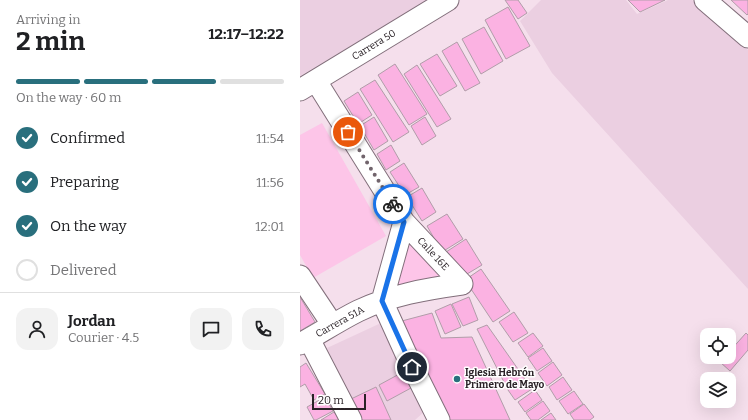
<!DOCTYPE html>
<meta charset="utf-8">
<style>
:root{--surface:#fff;--page:#f2f2f2;--text:#202124;--muted:#757577;--line:#e0e0e0;--accent:#296f7d}
body{margin:0;font-family:Bitter,serif;background:var(--page);color:var(--text);height:100vh;display:flex;flex-direction:column;font-size:15px;white-space:nowrap}
*{box-sizing:border-box;margin:0}
p{font-size:13px;color:var(--muted)}
.icon{flex:none;width:22px;height:22px;fill:none;stroke:currentColor;stroke-width:2;stroke-linecap:round;stroke-linejoin:round}
.map{position:relative;flex:1;overflow:hidden}
.panel{display:flex;flex-direction:column;background:var(--surface);width:300px}
.panel>*{flex:none}
.controls{position:absolute;left:400px;top:328px;display:grid;gap:8px}
.controls a{display:grid;place-items:center;width:36px;height:36px;border-radius:8px;background:var(--surface);box-shadow:0 4px 16px #0002;font-size:20px}
.scale{position:absolute;left:12px;bottom:10px;width:54px;box-sizing:border-box;padding-left:4px;border:2px solid #2a2227;border-top:0;font-size:11px;line-height:14px;white-space:nowrap;color:#2a2227;-webkit-text-stroke:3px #fff;paint-order:stroke}
.pin{position:absolute;display:grid;place-items:center;width:34px;height:34px;color:#fff;margin:-17px;border:2px solid #fff;border-radius:50%;box-shadow:0 1px 4px #0007}
.courier{position:absolute;display:grid;place-items:center;width:40px;height:40px;margin:-20px;border:3px solid #1a73e8;border-radius:50%;background:#fff;color:#222;box-shadow:0 1px 5px #0007}
.head em{font-style:normal;font-weight:700}
.head div{display:flex;flex-direction:column-reverse}
.head{display:flex;align-items:center;justify-content:space-between;height:68px;padding:0 16px}
h1{font-size:26px;font-weight:700;line-height:30px}
.bar{display:grid;grid-template-columns:repeat(4,1fr);gap:6px 4px;align-content:center;height:48px;padding:0 16px}
.bar i{height:5px;border-radius:3px;background:var(--line)}
.bar .current{background:var(--accent)}
.bar p{grid-column:span 4}
.line{display:flex;align-items:center;gap:10px;padding:0 16px;border-top:1px solid var(--line)}
.line div{flex:1}
.round{display:grid;place-items:center;flex:none;width:42px;height:42px;border-radius:12px;background:var(--page)}
ol{padding:0 16px;list-style:none}
li{display:flex;align-items:center;gap:12px;height:44px}
li p{margin-inline-start:auto}
li .icon{padding:4px;border-radius:50%;background:var(--accent);color:#fff;stroke-width:4}
li:last-child{color:var(--muted)}
li i{width:22px;height:22px;border:2px solid var(--line);border-radius:50%}
main{display:flex;flex:1;min-height:0}
.map>svg:first-child{display:block}
.built{fill:#ebcfe1}
.green{fill:#fdc5e8}
.building{fill:#fbb2e2;stroke:#b19da9}
.lines{fill:none;stroke-linecap:round;stroke-linejoin:round}
.minor-casing{stroke:#826f7b;stroke-width:23}
.minor{stroke:#fff;stroke-width:21}
.done{stroke:#71646c;stroke-width:4;stroke-dasharray:0 7.2}
.route{stroke:#1a73e8;stroke-width:5}
.poi-dot{fill:#296f7d;stroke:#fff;stroke-width:1.5}
.labels{text-anchor:middle;dominant-baseline:central;stroke-width:3;stroke-linejoin:round;paint-order:stroke}
.street-label{font-size:10px;fill:#2a2227;stroke:#fff}
.poi-label{font-size:10px;font-weight:bold;fill:#2a2227;stroke:#fff;text-anchor:start}
</style>
<main>
<section class="panel">
<div class="head"><div><h1>2 min</h1><p>Arriving in</p></div><em>12:17–12:22</em></div>
<div class="bar"><i class="current"></i><i class="current"></i><i class="current"></i><i></i><p>On the way · 60 m</p></div>
<ol>
<li><svg class="icon" aria-label="check" viewBox="0 0 24 24"><path d="M5 12l5 5 9-10"/></svg>Confirmed<p>11:54</p></li>
<li><svg class="icon" aria-label="check" viewBox="0 0 24 24"><path d="M5 12l5 5 9-10"/></svg>Preparing<p>11:56</p></li>
<li><svg class="icon" aria-label="check" viewBox="0 0 24 24"><path d="M5 12l5 5 9-10"/></svg>On the way<p>12:01</p></li>
<li><i></i>Delivered</li>
</ol>
<div class="line" style="height:72px"><a class="round"><svg class="icon" aria-label="person" viewBox="0 0 24 24"><circle cx="12" cy="8" r="4"/><path d="M4 21q1-7 8-7t8 7"/></svg></a><div><b>Jordan</b><p>Courier · 4.5</p></div><a class="round"><svg class="icon" aria-label="chat" viewBox="0 0 24 24"><path d="M4 5h16v11H9l-5 4z"/></svg></a><a class="round"><svg class="icon" aria-label="phone" viewBox="0 0 24 24"><path d="M5 4h4l2 5-3 2q2 4 5 5l2-3 5 2v4C11 20 4 13 5 4z"/></svg></a></div>
</section>
<div class="map">
<svg width="448" height="420" viewBox="0 0 448 420">
<rect width="100%" height="100%" fill="#f5dfec"/>
<path class="built" d="M0 0H128L0 76Z
M241 0H326L337 14 368 0H392L448 50V289L252 73 220 21Z
M81 323 125 411 115 420H60L27 348Z"/>
<path class="green" d="M22 123 86 236 13 278 0 255V135Z
M108 237 141 277 94 287Z"/>
<path class="building" d="M205 0H218L227 13 218 19Z
M328 0H365L340 12Z
M431 0H448V14L447 15Z
M208 7 230 46 206 59 185 20Z
M184 27 203 61 181 74 162 39Z
M157 42 180 83 165 91 142 51Z
M137 54 157 86 140 96 120 64Z
M95 64 127 114 109 125 78 75Z
M117 65 151 119 137 127 104 74Z
M75 80 109 132 93 142 60 89Z
M58 92 72 115 58 124 44 101Z
M74 117 88 141 74 150 60 126Z
M125 117 136 136 122 145 111 126Z
M91 145 100 161 86 170 77 154Z
M104 163 119 187 105 195 90 172Z
M122 188 136 212 122 221 107 197Z
M147 214 163 239 142 252 127 226Z
M166 239 182 265 162 277 146 252Z
M181 269 210 311 193 322 165 280Z
M0 297 15 322 0 331Z
M169 297 178 320 163 326 152 304Z
M151 304 161 327 145 334 135 311Z
M214 312 228 333 213 342 199 322Z
M132 313 141 338 172 337 210 420H141L98 322Z
M187 325 232 389 215 400 208 390 177 329Z
M233 333 243 346 228 357 218 343Z
M446 333 448 335V350L430 371 420 362 424 357H429V352Z
M243 348 252 361 237 371 228 358Z
M253 362 262 375 247 386 238 373Z
M6 363 25 394 14 400 5 384 0 387V367Z
M103 372 111 388 87 401 79 385Z
M263 377 272 390 257 400 249 387Z
M76 387 91 420H61L51 399Z
M235 390 242 400 225 412 218 402Z
M274 391 283 404 268 414 259 401Z
M25 397 33 411 16 420H14L7 407Z
M243 401 250 411 238 420H231L226 413Z
M284 404 294 417 290 420H274L270 414Z
M34 412 40 420H21Z
M251 413 256 420H241Z"/>
<g class="lines">
<g class="minor-casing">
<path id="minor" d="M405 0 448 37
M16 81 104 222 162 284
M0 90 148 0
M104 222 82 301 106 354 139 420
M0 276 32 324
M9 339 51 420
M0 344C20 333 38 321 58 311 91 295 126 289 162 284"/>
</g>
<use href="#minor" class="minor"/>
</g>
<g class="lines">
<path class="done" d="M48 132 93 204"/>
<path class="route" d="M93 204 104 222 82 301 112 367"/>
</g>
<circle class="poi-dot" cx="157" cy="379" r="4"/>
<g class="labels">
<g class="street-label">
<text transform="translate(74 45) rotate(-31)">Carrera 50</text>
<text transform="translate(133 254) rotate(47)">Calle 16E</text>
<text transform="translate(40 322) rotate(-29)">Carrera 51A</text>
</g>
<g class="poi-label">
<text x="165" y="373">Iglesia Hebrón<tspan x="165" dy="12">Primero de Mayo</tspan></text>
</g>
</g>
</svg>
<div class="controls">
<a><svg class="icon" aria-label="locate" viewBox="0 0 24 24"><circle cx="12" cy="12" r="6"/><path d="M12 2v4M12 18v4M2 12h4M18 12h4"/></svg></a>
<a><svg class="icon" aria-label="layers" viewBox="0 0 24 24"><path d="M12 4l9 5-9 5-9-5zM3 14l9 5 9-5"/></svg></a>
</div>
<div class="scale">20 m</div>
<div class="pin" style="left:48px;top:132px;background:#ea580c"><svg class="icon" aria-label="bag" viewBox="0 0 24 24"><path d="M5 8h14l-1 12H6zM9 8a3 3 0 0 1 6 0"/></svg></div>
<div class="pin" style="left:112px;top:367px;background:#1f2937"><svg class="icon" aria-label="home" viewBox="0 0 24 24"><path d="M3 11l9-7 9 7M6 9v11h12V9"/></svg></div>
<div class="courier" style="left:93px;top:204px"><svg class="icon" aria-label="bike" viewBox="0 0 24 24"><circle cx="6" cy="16" r="4"/><circle cx="18" cy="16" r="4"/><path d="M6 16l4-8h5l3 8M10 8l3 8H6M13 5h3"/></svg></div>
</div>
</main>
